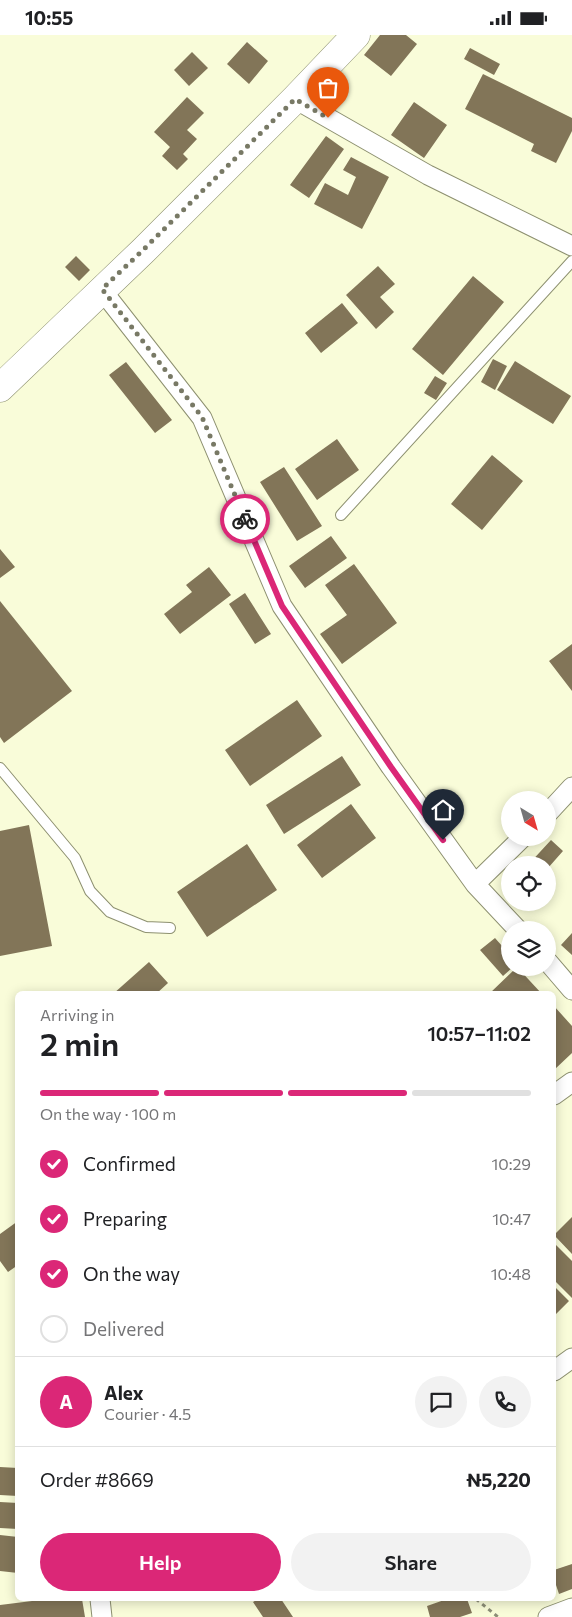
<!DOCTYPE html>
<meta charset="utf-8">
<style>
:root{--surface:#fff;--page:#f2f2f2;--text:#202124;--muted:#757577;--line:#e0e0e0;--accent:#db2777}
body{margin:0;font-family:Commissioner,sans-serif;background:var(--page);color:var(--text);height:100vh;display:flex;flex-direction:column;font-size:19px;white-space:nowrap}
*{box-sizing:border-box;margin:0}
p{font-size:16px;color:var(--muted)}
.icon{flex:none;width:28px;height:28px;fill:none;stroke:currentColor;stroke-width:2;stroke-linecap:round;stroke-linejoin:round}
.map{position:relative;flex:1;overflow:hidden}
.details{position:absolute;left:15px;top:956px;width:541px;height:610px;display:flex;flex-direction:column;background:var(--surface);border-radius:8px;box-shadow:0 2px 12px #0003}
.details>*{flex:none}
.needle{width:32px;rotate:143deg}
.buttons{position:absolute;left:501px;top:756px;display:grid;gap:10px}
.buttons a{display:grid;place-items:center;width:55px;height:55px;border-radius:50%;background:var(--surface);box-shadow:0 2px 12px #0003;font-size:25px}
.pin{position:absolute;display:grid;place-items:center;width:42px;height:42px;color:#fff;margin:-51px -21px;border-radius:50% 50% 50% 0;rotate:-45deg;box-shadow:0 0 5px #0007}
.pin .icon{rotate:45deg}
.courier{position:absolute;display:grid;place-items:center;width:50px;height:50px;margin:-25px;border:4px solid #db2777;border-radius:50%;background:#fff;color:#222;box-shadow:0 1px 6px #0007}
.head em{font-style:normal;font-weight:600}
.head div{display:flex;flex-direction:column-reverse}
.head{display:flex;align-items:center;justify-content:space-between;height:85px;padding:0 25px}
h1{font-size:32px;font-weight:600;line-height:38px}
.bar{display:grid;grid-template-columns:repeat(4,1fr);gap:8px 5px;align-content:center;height:60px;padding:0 25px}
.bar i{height:6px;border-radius:4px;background:var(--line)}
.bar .active{background:var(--accent)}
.bar p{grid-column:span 4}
.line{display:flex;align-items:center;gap:12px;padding:0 25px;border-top:1px solid var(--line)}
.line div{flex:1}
.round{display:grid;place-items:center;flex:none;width:52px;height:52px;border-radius:26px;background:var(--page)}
ol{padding:0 25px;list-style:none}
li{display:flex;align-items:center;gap:15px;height:55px}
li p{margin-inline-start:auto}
li .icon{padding:5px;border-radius:50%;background:var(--accent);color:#fff;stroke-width:4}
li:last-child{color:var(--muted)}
li i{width:28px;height:28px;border:2px solid var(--line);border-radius:50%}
.button{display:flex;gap:10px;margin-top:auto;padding:10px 25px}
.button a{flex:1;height:58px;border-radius:30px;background:var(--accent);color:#fff;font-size:20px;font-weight:600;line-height:58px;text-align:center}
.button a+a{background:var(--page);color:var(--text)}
.status{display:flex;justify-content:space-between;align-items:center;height:35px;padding:0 25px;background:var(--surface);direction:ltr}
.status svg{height:14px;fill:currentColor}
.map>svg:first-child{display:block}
.building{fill:#827558}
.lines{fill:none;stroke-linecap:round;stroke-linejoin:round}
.lane-casing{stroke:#8d9070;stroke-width:12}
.street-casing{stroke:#8d9070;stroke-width:21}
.secondary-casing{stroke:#8d9070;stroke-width:29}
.path{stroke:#8c8e77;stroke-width:3;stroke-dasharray:4 4;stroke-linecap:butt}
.lane{stroke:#fff;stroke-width:10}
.street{stroke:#fff;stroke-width:19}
.secondary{stroke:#fff;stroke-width:28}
.done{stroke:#787965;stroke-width:5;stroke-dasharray:0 9}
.route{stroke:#db2777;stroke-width:6}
</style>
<div class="status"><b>10:55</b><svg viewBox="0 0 49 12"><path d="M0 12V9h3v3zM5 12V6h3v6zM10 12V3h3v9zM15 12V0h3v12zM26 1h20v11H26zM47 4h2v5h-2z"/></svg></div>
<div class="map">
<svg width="572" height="1582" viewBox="0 0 572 1582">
<rect width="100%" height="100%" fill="#f9fcd9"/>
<path class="building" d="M380 0H406L417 9 391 41 364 20Z
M247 7 268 26 249 49 227 29Z
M470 13 500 29 494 40 464 24Z
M192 17 208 33 189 51 174 35Z
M483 39 572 83V96L556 128 531 116 534 109 465 74Z
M187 62 204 78 187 95 197 104 183 119 188 124 177 135 162 121 170 112 154 97Z
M414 67 447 90 424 123 391 100Z
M326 101 344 114 309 163 290 150Z
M351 122 389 142 362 194 314 169 325 148 348 160 356 142 343 135Z
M76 221 90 235 79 246 65 232Z
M378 231 395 249 380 262 394 277 376 294 346 260Z
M473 241 504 267 443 340 412 314Z
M342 268 358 288 321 318 305 298Z
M493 324 507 331 495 355 481 347Z
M515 326 571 361 553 389 497 355Z
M126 327 172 385 155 398 109 340Z
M435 341 447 348 436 365 424 358Z
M337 404 359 435 317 465 295 434Z
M492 420 523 446 482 495 451 469Z
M284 432 322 491 297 506 260 447Z
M331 501 347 523 305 553 289 531Z
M0 514 15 532 0 543Z
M354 529 397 588 342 629 320 599 347 580 325 550Z
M209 532 231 560 180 599 164 579 192 557 186 550Z
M245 558 271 599 255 609 229 569Z
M0 566 72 656 4 708 0 702Z
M572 609V656L549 626Z
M297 665 322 701 250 751 225 715Z
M342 721 361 750 284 799 266 770Z
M351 769 376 803 322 843 297 810Z
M29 790 52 911 0 921V796Z
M551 805 563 816 548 833V830H528Z
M247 809 277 855 207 902 177 857Z
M572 898V920L561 910Z
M495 903 510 920V932H513L503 941 480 915Z
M149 927 168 948 156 959H113Z
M517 932 542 959H489Z
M554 971 572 991V1018L554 1035Z
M572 1182V1219L554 1200Z
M18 1186V1230L8 1237 0 1226V1199Z
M554 1208 572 1226V1263L554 1245Z
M554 1251 569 1266 554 1281Z
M0 1432 18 1433V1461L0 1460Z
M0 1467 18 1468V1494L0 1493Z
M0 1500 18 1502V1538L0 1536Z
M572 1529V1554L559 1559 554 1544V1535Z
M48 1564H82L85 1582H0V1570Z
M258 1564H281L293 1582H263L253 1567Z
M447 1564H467L472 1578 460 1582H430L427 1571Z"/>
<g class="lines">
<g class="lane-casing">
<path id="lane" d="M341 480 572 226
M0 733 75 823 90 856 110 877 146 892 170 893"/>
</g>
<g class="street-casing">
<path id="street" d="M295 64 428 140 572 211
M101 254 202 383 282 571 391 732 475 849 518 895
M548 778 572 752
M475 849 523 802
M548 927 572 955
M554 1060 572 1047
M554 1336 572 1323
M100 1564 102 1582
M548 1582 572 1573"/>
</g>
<g class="secondary-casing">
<path id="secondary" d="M0 353 143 216 295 64 356 0"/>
</g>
<path class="path" d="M476 1564 498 1582"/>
<use href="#lane" class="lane"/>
<use href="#street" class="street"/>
<use href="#secondary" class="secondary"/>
</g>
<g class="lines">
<path class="done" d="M245 484 202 382 102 254 142 216 295 64 328 83"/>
<path class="route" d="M245 484 282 571 391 732 443 805"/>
</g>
</svg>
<div class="buttons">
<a><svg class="needle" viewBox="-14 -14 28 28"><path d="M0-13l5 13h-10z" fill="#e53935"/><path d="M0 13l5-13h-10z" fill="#757577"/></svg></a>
<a><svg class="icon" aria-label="locate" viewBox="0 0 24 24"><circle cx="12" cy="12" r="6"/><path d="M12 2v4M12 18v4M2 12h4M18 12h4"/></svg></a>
<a><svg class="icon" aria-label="layers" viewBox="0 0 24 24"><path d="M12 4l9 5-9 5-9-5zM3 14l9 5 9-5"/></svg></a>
</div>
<div class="pin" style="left:328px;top:83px;background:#ea580c"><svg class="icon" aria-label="bag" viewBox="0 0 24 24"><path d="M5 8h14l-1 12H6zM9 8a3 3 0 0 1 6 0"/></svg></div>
<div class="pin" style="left:443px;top:805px;background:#1f2937"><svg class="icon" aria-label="home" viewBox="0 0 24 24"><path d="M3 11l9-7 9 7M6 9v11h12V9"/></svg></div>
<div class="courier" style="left:245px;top:484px"><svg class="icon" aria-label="bike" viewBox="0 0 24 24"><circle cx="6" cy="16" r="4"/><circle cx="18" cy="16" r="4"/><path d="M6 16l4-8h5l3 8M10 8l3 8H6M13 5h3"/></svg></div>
<section class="details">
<div class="head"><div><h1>2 min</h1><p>Arriving in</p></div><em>10:57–11:02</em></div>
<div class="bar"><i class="active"></i><i class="active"></i><i class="active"></i><i></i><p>On the way · 100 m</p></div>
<ol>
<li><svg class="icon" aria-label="check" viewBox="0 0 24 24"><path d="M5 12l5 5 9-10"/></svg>Confirmed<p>10:29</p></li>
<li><svg class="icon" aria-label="check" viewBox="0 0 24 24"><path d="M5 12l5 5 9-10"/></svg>Preparing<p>10:47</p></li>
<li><svg class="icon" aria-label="check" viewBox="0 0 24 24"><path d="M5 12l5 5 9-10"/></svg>On the way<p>10:48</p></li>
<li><i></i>Delivered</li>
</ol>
<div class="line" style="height:90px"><b class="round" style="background:var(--accent);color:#fff">A</b><div><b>Alex</b><p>Courier · 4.5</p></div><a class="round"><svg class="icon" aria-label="chat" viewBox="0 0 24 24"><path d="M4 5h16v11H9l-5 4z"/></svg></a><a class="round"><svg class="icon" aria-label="phone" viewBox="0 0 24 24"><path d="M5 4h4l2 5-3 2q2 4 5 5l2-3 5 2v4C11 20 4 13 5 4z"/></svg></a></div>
<div class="line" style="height:65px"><div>Order #8669</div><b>₦5,220</b></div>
<div class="button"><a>Help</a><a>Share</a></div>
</section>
</div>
